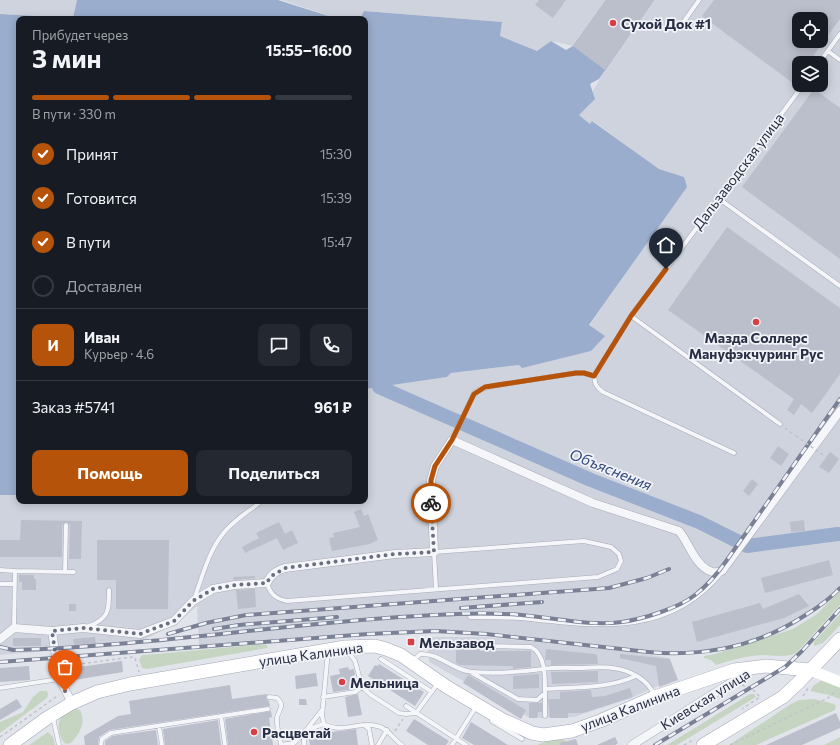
<!DOCTYPE html>
<html lang="ru">
<meta charset="utf-8">
<style>
:root{--surface:#171b24;--page:#242831;--text:#f1f3f6;--muted:#9ea1a6;--line:#363941;--accent:#b45309}
body{margin:0;font-family:Commissioner,sans-serif;background:var(--page);color:var(--text);height:100vh;display:flex;flex-direction:column;font-size:15px;white-space:nowrap}
*{box-sizing:border-box;margin:0}
p{font-size:13px;color:var(--muted)}
.icon{flex:none;width:22px;height:22px;fill:none;stroke:currentColor;stroke-width:2;stroke-linecap:round;stroke-linejoin:round}
.map{position:relative;flex:1;overflow:hidden}
.details{position:absolute;left:16px;top:16px;width:352px;height:488px;display:flex;flex-direction:column;background:var(--surface);border-radius:8px;box-shadow:0 2px 10px #0003}
.details>*{flex:none}
.fabs{position:absolute;left:792px;top:12px;display:grid;gap:8px}
.fabs a{display:grid;place-items:center;width:36px;height:36px;border-radius:8px;background:var(--surface);box-shadow:0 2px 10px #0003;font-size:20px}
.pin{position:absolute;display:grid;place-items:center;width:34px;height:34px;color:#fff;margin:-41px -17px;border-radius:50% 50% 50% 0;rotate:-45deg;box-shadow:0 0 4px #0007}
.pin .icon{rotate:45deg}
.courier{position:absolute;display:grid;place-items:center;width:40px;height:40px;margin:-20px;border:3px solid #b45309;border-radius:50%;background:#fff;color:#222;box-shadow:0 1px 5px #0007}
.overview em{font-style:normal;font-weight:700}
.overview div{display:flex;flex-direction:column-reverse}
.overview{display:flex;align-items:center;justify-content:space-between;height:68px;padding:0 16px}
h1{font-size:26px;font-weight:700;line-height:30px}
.bar{display:grid;grid-template-columns:repeat(4,1fr);gap:6px 4px;align-content:center;height:48px;padding:0 16px}
.bar i{height:5px;border-radius:3px;background:var(--line)}
.bar .selected{background:var(--accent)}
.bar p{grid-column:span 4}
.line{display:flex;align-items:center;gap:10px;padding:0 16px;border-top:1px solid var(--line)}
.line div{flex:1}
.round{display:grid;place-items:center;flex:none;width:42px;height:42px;border-radius:8px;background:var(--page)}
ol{padding:0 16px;list-style:none}
li{display:flex;align-items:center;gap:12px;height:44px}
li p{margin-inline-start:auto}
li .icon{padding:4px;border-radius:50%;background:var(--accent);color:#fff;stroke-width:4}
li:last-child{color:var(--muted)}
li i{width:22px;height:22px;border:2px solid var(--line);border-radius:50%}
.cta{display:flex;gap:8px;margin-top:auto;padding:8px 16px}
.cta a{flex:1;height:46px;border-radius:8px;background:var(--accent);color:#fff;font-size:16px;font-weight:700;line-height:46px;text-align:center}
.cta a+a{background:var(--page);color:var(--text)}
.map>svg:first-child{display:block}
.built{fill:#cfd3dd;fill-rule:evenodd}
.green{fill:#c5d5c2}
.water{fill:#9badcd}
.lines{fill:none;stroke-linecap:round;stroke-linejoin:round}
.river{stroke:#9badcd;stroke-width:14}
.building{fill:#bbbfcb;fill-rule:evenodd}
.service-casing{stroke:#a7aab6;stroke-width:5}
.minor-casing{stroke:#a7aab6;stroke-width:9}
.primary-casing{stroke:#a0a6b7;stroke-width:14}
.path{stroke:#c0c2ca;stroke-width:1.5;stroke-dasharray:3 3;stroke-linecap:butt}
.service{stroke:#f5f6f9;stroke-width:4}
.minor{stroke:#f5f6f9;stroke-width:8}
.secondary{stroke:#fff;stroke-width:11}
.primary{stroke:#fff;stroke-width:13}
.rail-casing{stroke:#7a8195;stroke-width:4}
.rail{stroke:#f1f3f8;stroke-width:2.5;stroke-dasharray:8;stroke-linecap:butt}
.path-bridge{stroke:#c0c2ca;stroke-width:1.5;stroke-dasharray:3 3;stroke-linecap:butt}
.done{stroke:#6a6e7e;stroke-width:4;stroke-dasharray:0 7.2}
.route{stroke:#b45309;stroke-width:5}
.poi-dot{fill:#d64044;stroke:#f1f3f8;stroke-width:1.5}
.labels{text-anchor:middle;dominant-baseline:central;stroke-width:3.5;stroke-linejoin:round;paint-order:stroke}
.poi-label{font-size:14px;font-weight:bold;fill:#292f44;stroke:#f1f3f8;text-anchor:start}
.street-label{font-size:14px;fill:#292f44;stroke:#f1f3f8}
.water-label{font-size:15px;font-style:italic;fill:#30487a;stroke:#f1f3f8}
</style>
<div class="map">
<svg width="840" height="745" viewBox="0 0 840 745">
<rect width="100%" height="100%" fill="#e2e4eb"/>
<path class="built" d="M0 0H77L73 18 0 14Z
M282 0H840V588L836 592 814 610 771 635 725 650 700 653 674 655 648 652 486 634 435 631 368 634 199 646 197 606 178 622 138 643 0 655V495H19V501H365V389L447 377 451 373 519 365 589 326 686 187 684 177 659 169 593 121 590 124 579 115 605 70 573 46 551 41 537 51 500 36 502 22 364 11 360 19H339ZM799 19H821V41H799ZM799 63H821V85H799Z
M427 637H486L625 651 669 658 672 680 628 699 574 717 530 718 429 662Z"/>
<path class="green" d="M840 591V605L796 653C786 658 774 655 762 655 746 656 731 660 716 665L711 660 704 658V656L715 654 793 629 817 614Z
M840 614V625L823 643 814 646V642Z
M264 644 268 646 267 648 147 669 142 668 139 660 142 655H146Z
M822 680 840 686V699L829 695 810 691 813 686Z
M40 691H47L48 694 47 698 0 733V722L23 712 33 697Z
M750 694H754L756 697 677 745H667Z
M814 699 834 704 836 706 835 710 756 745H729L791 704 799 700Z
M74 708 80 710C86 722 80 734 71 743L66 744C59 739 55 722 63 715 66 712 70 710 74 708Z
M48 732 53 737 55 745H29Z
M840 737V745H824Z
M551 739 565 740 567 745H537Z"/>
<path class="water" d="M77 0H278L338 19H19V495H0V14L73 18Z
M606 0H654L599 79 590 84 595 99 579 115 590 124 592 121 659 169 684 177 687 187 589 325 605 336 591 351 522 368 519 365 451 373 447 377 365 389V19H360L364 11 502 22 500 36 537 51 551 41 566 50 573 46Z"/>
<g class="lines">
<path class="river" d="M379 387 591 480 699 522 747 546 838 534"/>
</g>
<path class="building" d="M539 0H566L553 18 535 5Z
M606 0H654L605 70 573 46Z
M714 0H840V19L808 63H799V75L793 83 702 16ZM799 19H821V41H799Z
M814 89 840 108V259L742 187Z
M727 227 840 308V374L812 413 801 404 794 415 787 410 794 399 668 310Z
M778 446 789 454 781 466 770 458Z
M830 452 839 459 829 473 819 467Z
M752 479 758 484 749 496 743 491Z
M361 509 364 516 368 514 378 540 370 544 332 551 329 538 334 537 333 533 360 527 354 512Z
M21 520 82 521 81 559H69L70 525 66 522 62 525V557H0V540H20Z
M804 520 805 531 791 532 790 522Z
M279 522 285 534 292 530 298 543 283 550 277 538 245 553 242 547 259 538 256 533Z
M97 540H169L168 609H116V580H97Z
M829 560 833 575 765 593 761 578Z
M19 575H34V579H36V590H22V582H19Z
M255 576V578L234 580 233 577Z
M255 589 256 607 238 609 236 590Z
M799 594 809 606 784 618 697 642 692 622 760 603 763 609Z
M69 604H76V611H69Z
M95 637 96 644 74 645 73 639Z
M13 638H41V646H13Z
M456 639 480 641V651H531V667L513 669V666L460 665 456 663Z
M546 649 594 654 597 655 598 664 551 665V660H545Z
M620 654 670 659 678 680 659 687 656 666 620 658Z
M122 661 123 672 74 680 72 668Z
M379 664 424 692 415 706 368 676 375 665 378 666Z
M29 666 30 680 0 682V668Z
M348 667 349 670 354 669 355 675 352 676 354 689 333 692 330 676 340 674 339 669Z
M598 671V682L552 684 551 672Z
M316 673 318 686 296 689 295 676Z
M539 674V688L513 689V676Z
M468 675 526 710 521 719 463 683Z
M230 685 232 699 267 694 266 698 269 701 270 706 110 730 99 737 98 745H85L84 736 118 716 131 714 129 701Z
M630 688 633 697 583 713H568V718H550L548 699H560V692L591 690 592 697 605 696Z
M358 694 362 715 348 717 345 697Z
M17 699 22 707 0 720V709Z
M299 699H306L307 705H299Z
M529 703H542V712H538L537 718H529Z
M271 711 272 717 269 718 273 745H228L225 719Z
M836 713 840 722V728L802 745H766Z
M414 719 449 741 446 745H428L406 731Z
M218 720 221 745H165L163 729Z
M471 722 492 735 508 745H474L462 738Z
M356 729 358 745H310L308 735Z
M156 730 158 745H105V741L112 736Z
M615 737 618 743 615 745H597Z
M576 739 578 745H560V743Z"/>
<g class="lines">
<g class="service-casing">
<path id="service" d="M680 27 699 0
M828 51 840 60
M819 63 840 34
M718 198 840 286
M631 316 780 424
M594 376 631 316 803 85
M594 376C595 384 596 387 603 392L734 453
M452 440 474 393 479 390 492 386 576 373H584L594 376
M0 570 15 571 14 628
M15 571 74 572
M65 572 66 525
M267 583C270 594 276 599 287 601L598 577 617 569 621 561 619 554 611 547 584 541 434 552 436 589
M0 584H15
M194 599C202 578 208 553 222 535 232 521 249 511 262 501
M470 617C490 617 510 617 531 619 603 627 671 635 722 572
M87 627C109 619 109 611 109 590
M347 650 355 661 362 687 371 695 399 713 406 714 416 713 438 683
M328 651 322 716 324 724C340 734 360 721 377 726 388 728 393 739 402 745
M381 659 432 692
M413 661 420 654C440 653 453 671 473 672 497 674 520 672 543 669 556 667 570 668 583 668 592 668 603 666 613 668 629 670 648 679 654 695
M472 673 518 699 537 700 545 693C545 678 546 655 531 647L484 646
M0 688 59 679
M545 689C576 687 607 689 636 676
M545 693V716
M269 697 277 698C286 706 278 710 277 718 276 726 280 737 281 745L294 743 304 733
M323 697 355 692 362 687
M406 706 466 745
M221 716 225 745
M53 718 59 745
M492 721 522 739
M364 725 369 729 372 745
M159 726 162 745
M306 730 324 724
M101 745 102 739 111 733 268 709
M304 745V733L322 710
M378 745 387 730
M452 745 474 710"/>
</g>
<g class="minor-casing">
<path id="minor" d="M52 631 59 678 72 703
M0 639 14 628 52 631 83 628 140 634 174 621 193 601 213 589 235 585 267 583C271 574 276 571 285 568L395 554 434 552 431 480 435 466 452 440 593 503 679 531C689 543 695 565 710 571 713 573 719 572 722 571L840 411
M632 745 753 669"/>
</g>
<g class="primary-casing">
<path id="primary" d="M10 745 47 718 72 703 97 692 130 684 345 647 375 646 386 649 401 655 447 687 503 720 532 733 543 735 572 731 600 721 655 697 734 670 766 666 810 670
M703 745 783 697 798 683 840 639"/>
</g>
<path class="path" d="M785 428 796 436
M71 683 69 668 71 665 133 657 135 658 139 672
M742 685 751 688 760 697 742 709
M803 696 809 687
M234 719 236 745
M212 724 214 745
M171 729 173 745
M395 731 403 719
M149 733 151 745
M0 737 59 695
M111 739 112 745
M684 745 695 739
M730 745 828 698 837 690"/>
<use href="#service" class="service"/>
<use href="#minor" class="minor"/>
<path class="secondary" d="M810 670 840 682"/>
<use href="#primary" class="primary"/>
<g class="rail-casing">
<path id="rail" d="M461 608 542 602
M214 629 239 625 337 617
M168 634 206 623 246 615 609 588 647 578 669 569
M0 647 13 650C153 646 293 622 434 615 466 613 498 612 530 616 561 619 591 626 622 622 643 619 679 608 695 595 708 585 718 573 727 560L840 399
M0 662 368 634 435 631 486 634 648 652C704 657 756 647 804 616 817 608 830 599 840 588
M655 745 785 667 802 651 840 609"/>
</g>
<use href="#rail" class="rail"/>
<path class="path-bridge" d="M796 436 826 457"/>
</g>
<g class="lines">
<path class="done" d="M65 691 59 678 52 631 83 628 140 634 174 621 193 601 213 589 235 585 267 583 270 577 285 568 395 554 434 552 431 503"/>
<path class="route" d="M431 503V480L435 466 452 440 474 394 485 387 576 373H584L594 376 631 316 666 269"/>
</g>
<g class="poi-dot">
<circle cx="613" cy="23" r="4"/>
<circle cx="756" cy="322" r="4"/>
<rect x="407" y="638" width="8" height="8" rx="2"/>
<circle cx="342" cy="682" r="4"/>
<circle cx="254" cy="732" r="4"/>
</g>
<g class="labels">
<g class="poi-label">
<text x="621" y="23">Сухой Док #1</text>
<text x="756" y="337" text-anchor="middle">Мазда Соллерс<tspan x="756" dy="16">Мануфэкчуринг Рус</tspan></text>
<text x="419" y="642">Мельзавод</text>
<text x="350" y="682">Мельница</text>
<text x="262" y="732">Расцветай</text>
</g>
<g class="street-label">
<text transform="translate(738 171) rotate(-53)">Дальзаводская улица</text>
<text transform="translate(311 654) rotate(-8)">улица Калинина</text>
<text transform="translate(705 699) rotate(-32)">Киевская улица</text>
<text transform="translate(630 708) rotate(-21)">улица Калинина</text>
</g>
<g class="water-label">
<text transform="translate(611 469) rotate(22)">Объяснения</text>
</g>
</g>
</svg>
<div class="fabs">
<a><svg class="icon" aria-label="locate" viewBox="0 0 24 24"><circle cx="12" cy="12" r="6"/><path d="M12 2v4M12 18v4M2 12h4M18 12h4"/></svg></a>
<a><svg class="icon" aria-label="layers" viewBox="0 0 24 24"><path d="M12 4l9 5-9 5-9-5zM3 14l9 5 9-5"/></svg></a>
</div>
<div class="pin" style="left:65px;top:691px;background:#ea580c"><svg class="icon" aria-label="bag" viewBox="0 0 24 24"><path d="M5 8h14l-1 12H6zM9 8a3 3 0 0 1 6 0"/></svg></div>
<div class="pin" style="left:666px;top:269px;background:#1f2937"><svg class="icon" aria-label="home" viewBox="0 0 24 24"><path d="M3 11l9-7 9 7M6 9v11h12V9"/></svg></div>
<div class="courier" style="left:431px;top:503px"><svg class="icon" aria-label="bike" viewBox="0 0 24 24"><circle cx="6" cy="16" r="4"/><circle cx="18" cy="16" r="4"/><path d="M6 16l4-8h5l3 8M10 8l3 8H6M13 5h3"/></svg></div>
<section class="details">
<div class="overview"><div><h1>3 мин</h1><p>Прибудет через</p></div><em>15:55–16:00</em></div>
<div class="bar"><i class="selected"></i><i class="selected"></i><i class="selected"></i><i></i><p>В пути · 330 m</p></div>
<ol>
<li><svg class="icon" aria-label="check" viewBox="0 0 24 24"><path d="M5 12l5 5 9-10"/></svg>Принят<p>15:30</p></li>
<li><svg class="icon" aria-label="check" viewBox="0 0 24 24"><path d="M5 12l5 5 9-10"/></svg>Готовится<p>15:39</p></li>
<li><svg class="icon" aria-label="check" viewBox="0 0 24 24"><path d="M5 12l5 5 9-10"/></svg>В пути<p>15:47</p></li>
<li><i></i>Доставлен</li>
</ol>
<div class="line" style="height:72px"><b class="round" style="background:var(--accent);color:#fff">И</b><div><b>Иван</b><p>Курьер · 4.6</p></div><a class="round"><svg class="icon" aria-label="chat" viewBox="0 0 24 24"><path d="M4 5h16v11H9l-5 4z"/></svg></a><a class="round"><svg class="icon" aria-label="phone" viewBox="0 0 24 24"><path d="M5 4h4l2 5-3 2q2 4 5 5l2-3 5 2v4C11 20 4 13 5 4z"/></svg></a></div>
<div class="line" style="height:52px"><div>Заказ #5741</div><b>961 ₽</b></div>
<div class="cta"><a>Помощь</a><a>Поделиться</a></div>
</section>
</div>
